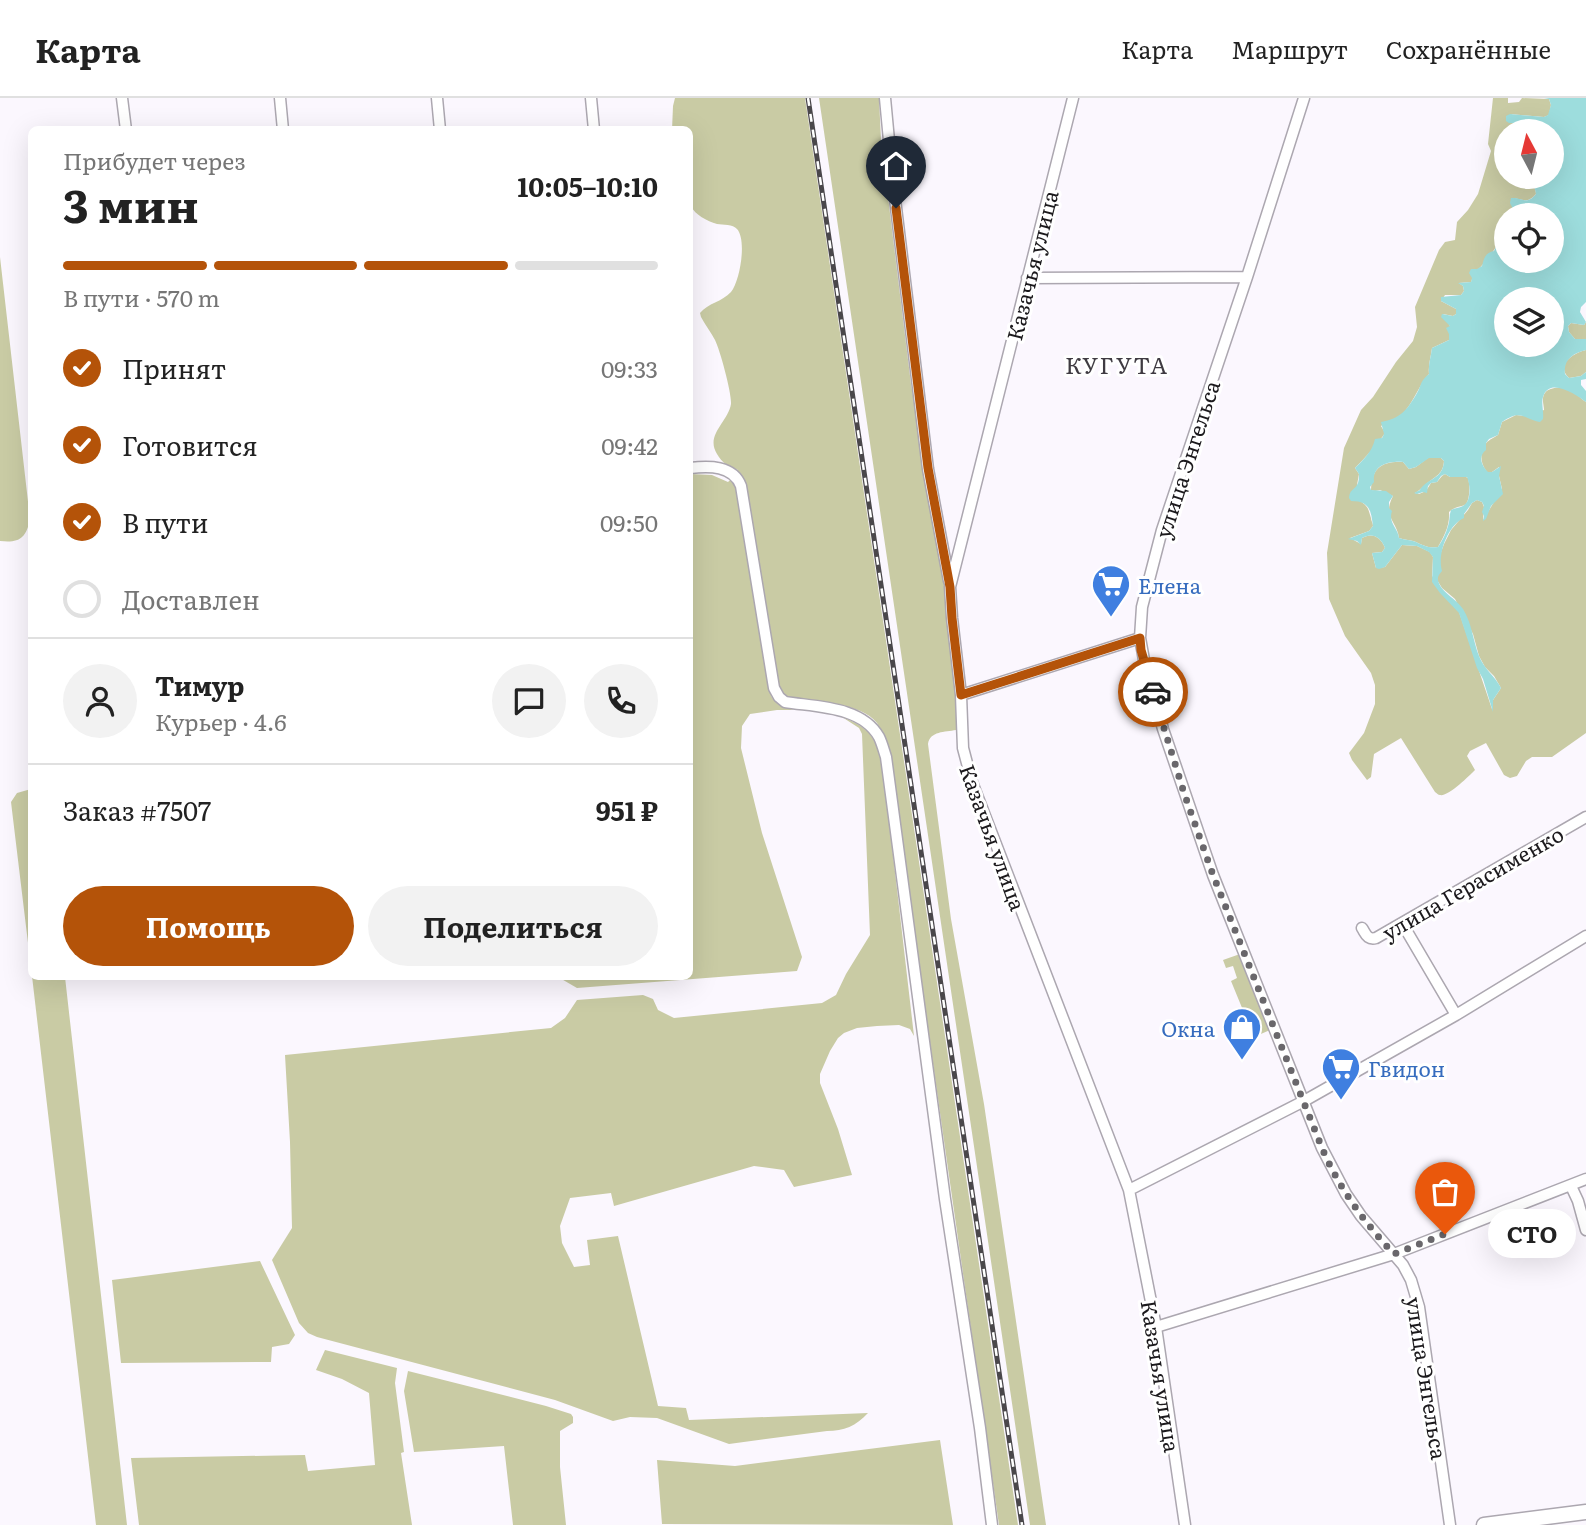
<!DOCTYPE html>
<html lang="ru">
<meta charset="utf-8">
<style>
:root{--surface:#fff;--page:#f2f2f2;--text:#222;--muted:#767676;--line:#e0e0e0;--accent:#b45309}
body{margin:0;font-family:Literata,serif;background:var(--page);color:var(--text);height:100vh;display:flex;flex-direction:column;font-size:26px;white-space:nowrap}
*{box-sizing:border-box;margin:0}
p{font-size:23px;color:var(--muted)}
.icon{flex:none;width:38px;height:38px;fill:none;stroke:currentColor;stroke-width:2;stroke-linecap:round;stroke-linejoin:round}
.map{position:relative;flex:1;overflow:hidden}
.details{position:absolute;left:28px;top:28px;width:665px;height:854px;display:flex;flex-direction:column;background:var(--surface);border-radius:10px;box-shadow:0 7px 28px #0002}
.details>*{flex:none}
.needle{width:46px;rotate:353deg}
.buttons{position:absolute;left:1494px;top:21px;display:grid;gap:14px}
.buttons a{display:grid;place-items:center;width:70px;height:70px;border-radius:50%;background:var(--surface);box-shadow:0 7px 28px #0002;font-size:35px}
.pin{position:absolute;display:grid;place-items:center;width:60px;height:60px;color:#fff;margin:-72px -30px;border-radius:50% 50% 50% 0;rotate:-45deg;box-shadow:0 0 7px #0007}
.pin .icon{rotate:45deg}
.courier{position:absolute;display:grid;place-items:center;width:70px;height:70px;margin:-35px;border:5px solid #b45309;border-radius:50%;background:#fff;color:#222;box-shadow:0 2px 9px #0007}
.bubble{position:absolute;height:49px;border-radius:24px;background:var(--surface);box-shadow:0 7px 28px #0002;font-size:23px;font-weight:700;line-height:49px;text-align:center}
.head em{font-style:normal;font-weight:700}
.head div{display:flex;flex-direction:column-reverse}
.head{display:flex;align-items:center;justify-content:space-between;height:119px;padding:0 35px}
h1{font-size:46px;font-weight:700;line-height:52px}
.bar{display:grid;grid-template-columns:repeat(4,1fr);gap:10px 7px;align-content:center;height:84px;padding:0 35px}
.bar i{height:9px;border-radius:5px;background:var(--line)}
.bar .on{background:var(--accent)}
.bar p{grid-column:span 4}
.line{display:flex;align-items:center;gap:18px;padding:0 35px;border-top:2px solid var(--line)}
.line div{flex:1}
.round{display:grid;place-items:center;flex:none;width:74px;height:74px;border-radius:37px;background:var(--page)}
ol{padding:0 35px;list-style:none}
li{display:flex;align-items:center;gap:21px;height:77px}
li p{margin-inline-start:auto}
li .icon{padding:7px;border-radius:50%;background:var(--accent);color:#fff;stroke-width:4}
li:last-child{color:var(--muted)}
li i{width:38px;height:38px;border:4px solid var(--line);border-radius:50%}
.button{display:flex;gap:14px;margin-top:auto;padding:14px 35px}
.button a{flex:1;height:80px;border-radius:42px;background:var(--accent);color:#fff;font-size:28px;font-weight:700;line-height:80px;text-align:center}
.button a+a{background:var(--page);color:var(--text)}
header{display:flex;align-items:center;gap:42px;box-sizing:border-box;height:98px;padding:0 35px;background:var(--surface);border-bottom:2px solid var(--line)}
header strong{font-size:33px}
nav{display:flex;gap:38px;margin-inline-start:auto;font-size:24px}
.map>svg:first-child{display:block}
.green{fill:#c9cba4}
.water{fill:#9ddddd;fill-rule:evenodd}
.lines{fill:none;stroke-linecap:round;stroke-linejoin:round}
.minor-casing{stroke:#aca7b0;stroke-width:13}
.major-casing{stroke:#aca7b0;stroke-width:17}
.minor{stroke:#fff;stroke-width:10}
.major{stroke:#fff;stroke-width:14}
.rail-casing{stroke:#4a474b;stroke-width:5}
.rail{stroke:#fff;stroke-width:2.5;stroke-dasharray:8;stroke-linecap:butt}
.done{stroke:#69676b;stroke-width:7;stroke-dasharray:0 12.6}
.route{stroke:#b45309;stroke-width:9}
.labels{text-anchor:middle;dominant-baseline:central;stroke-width:6;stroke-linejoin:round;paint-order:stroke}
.street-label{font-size:21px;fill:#1b191c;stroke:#fff}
.shop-label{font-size:21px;fill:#366cbe;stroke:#fff;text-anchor:start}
.neighbourhood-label{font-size:23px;letter-spacing:2px;fill:#3f3b42;stroke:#fff}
</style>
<header>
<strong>Карта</strong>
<nav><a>Карта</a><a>Маршрут</a><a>Сохранённые</a></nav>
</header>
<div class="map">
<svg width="1586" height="1427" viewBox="0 0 1586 1427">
<rect width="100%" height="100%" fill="#fbf7fe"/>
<path class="green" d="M675 0H805L1018 1427H999L925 910 892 662C888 650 884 636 877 625 862 605 814 603 791 600L786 598 779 590 735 376 738 372C728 368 722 365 717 356 705 337 728 324 731 306 732 296 720 252 715 242 711 234 705 227 701 219L700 215C708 205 722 204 731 194 740 183 747 142 737 131 733 126 723 127 717 126 707 123 695 117 691 108 687 100 690 44 690 32H672L673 8Z
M819 0H879L881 42 911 286 945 490 956 598V632C945 634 930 633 928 646L951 821 984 1006 1046 1427H1030Z
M1493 0H1508V5L1519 4 1522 0 1549 1 1551 7 1549 17 1544 19 1510 16 1532 24 1543 25 1548 33H1507V79C1520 79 1535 80 1536 96 1529 104 1525 103 1515 100L1512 112 1516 117H1507C1507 133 1495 153 1484 165 1478 172 1474 175 1471 184L1459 185 1463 188 1464 193 1461 197H1445L1441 203 1456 211V216L1453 218 1443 216 1450 228 1449 242 1432 250C1431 259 1428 266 1429 276 1419 287 1415 301 1405 313 1399 320 1389 323 1381 328L1385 335C1378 346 1364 361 1355 370L1359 376 1357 387 1360 403C1369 409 1368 411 1371 420 1371 423 1373 425 1373 428L1369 433 1350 440 1361 446 1362 440C1372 434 1381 439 1385 450L1382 454 1372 455 1376 470 1385 469 1402 447 1417 448 1430 454 1433 459 1432 478 1459 514 1492 611 1493 602 1501 590 1494 578 1485 569 1479 558 1473 536 1455 501 1442 490 1437 482 1440 457 1444 446 1451 432 1468 412 1472 405 1477 402 1482 404 1484 409 1483 422 1502 391 1499 378V369L1492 374H1487C1480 366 1479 353 1487 344 1488 343 1496 338 1498 337L1502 324 1516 317 1525 318 1544 312C1544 307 1541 300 1545 295 1550 288 1565 289 1572 293 1577 296 1581 301 1586 304V635L1552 659H1532L1526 663 1517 678 1510 680 1504 677 1486 645 1470 653 1467 658 1475 672C1469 678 1448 699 1440 697 1438 697 1437 695 1435 694L1401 640 1374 656 1371 679 1367 682 1352 662 1349 655 1364 635 1375 606V587L1371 575 1345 538 1329 501 1327 455 1344 350 1361 312 1373 299 1396 264 1413 243 1417 229 1415 209 1439 152 1445 144 1455 142 1457 124 1468 112 1478 96 1491 53 1488 46Z
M0 159 30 421C26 441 19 445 0 443Z
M1586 224V241H1575L1569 234 1568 228 1571 225 1584 227Z
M1586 252V274L1581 278 1569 280C1555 267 1573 255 1586 252Z
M1429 359 1441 360 1444 363C1443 377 1435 378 1425 387 1421 390 1419 393 1415 395L1419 396 1426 393 1431 385 1437 384 1442 378 1445 376 1450 379H1466L1468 380C1470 386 1470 401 1466 406 1463 409 1455 408 1449 414 1450 428 1444 438 1438 449 1428 450 1424 448 1416 444 1411 442 1405 442 1399 440 1397 423 1382 419 1393 398L1380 392 1375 393 1371 392C1372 370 1381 363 1403 364L1409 371 1416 369Z
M690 376 712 377 728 384 733 379 741 399 771 598C778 608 783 610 796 612H777L750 616 742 628 741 650 762 735 802 859 797 873 577 890 558 879 690 878Z
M842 619C871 630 876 640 883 670L914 938 910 931 899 927 877 928 857 930 844 935 838 940 830 953 820 976V985L838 1031 852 1077 794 1089 784 1072 754 1068 614 1108 611 1095 570 1100 560 1128 562 1145 574 1169 590 1167 587 1142 618 1138 658 1308 686 1310 689 1322 868 1315C856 1328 844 1333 827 1333L729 1346 657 1320 630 1319 613 1323 555 1302 317 1239 308 1235 299 1225 272 1162 292 1130 290 1044 285 957 551 930 565 920 577 902 643 897 653 901 658 912 674 920 822 905 836 897 846 876 870 837 862 636 859 630Z
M31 691H32V878L11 704 17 695Z
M1240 856 1270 932 1254 939 1231 883 1237 880 1233 868 1226 870 1223 862Z
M32 878 65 879 127 1427H96Z
M260 1163 295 1237 289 1246 272 1249 271 1264 121 1265 112 1182Z
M325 1252 397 1270 395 1285 404 1354 401 1355 412 1427H139L131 1360 305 1357 308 1373 375 1367 369 1295 342 1281 316 1272Z
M408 1273 546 1308 571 1316 573 1319V1325L560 1333V1369L566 1427H513L504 1348 414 1354 404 1293Z
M940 1342 953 1427 662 1426 657 1362 735 1368Z"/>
<path class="water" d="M1544 0H1586V204L1581 209 1580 214 1586 224 1584 227 1571 225 1568 228 1569 234 1575 241H1586V252C1573 255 1563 262 1565 276L1569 280 1581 278 1586 274V281L1581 282V287L1586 293V304C1577 297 1549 278 1543 299 1541 305 1544 314 1543 321L1540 324C1522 320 1521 311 1502 324L1498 337 1489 341 1486 345V352C1478 358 1481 367 1488 374H1492L1501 368 1499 378 1503 396 1491 408 1486 421 1483 423 1484 418 1482 414 1484 408 1482 404 1477 402 1472 405 1464 416V420C1448 427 1437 456 1442 473 1440 476 1437 478 1438 482 1440 494 1457 501 1463 511 1472 525 1473 543 1479 558 1484 571 1495 578 1501 590L1493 602V614L1483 581 1477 570 1459 515 1440 495 1432 484 1433 459 1429 454 1417 448 1402 447 1385 469 1379 471 1376 470 1372 455 1382 454 1385 450C1381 439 1372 434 1362 440L1361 447 1357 443 1348 441 1369 433 1373 428C1371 413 1370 403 1351 403L1349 400C1350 391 1353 393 1357 387 1359 384 1359 379 1359 376L1355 370C1364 361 1372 354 1375 341L1382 340 1384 336 1381 324C1400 321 1408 311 1417 295 1422 286 1420 283 1429 276 1428 266 1431 259 1432 250L1449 242V236L1446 230 1450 228 1441 219 1442 216 1453 218 1456 216V211L1441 203V199L1461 197 1464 193 1463 188 1458 185 1471 184 1472 180 1469 175 1471 171H1477L1482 168C1484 160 1485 155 1494 153L1507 127V163H1552V117H1516L1512 112V109L1510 105 1511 100C1523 99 1526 108 1536 96 1535 86 1529 82 1520 79H1552V33H1548L1543 25H1509L1506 23V18L1510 16 1544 19 1548 17 1551 7 1549 1ZM1507 201H1552V247H1507ZM1429 360H1441L1444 363C1443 378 1434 379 1424 387 1416 395 1424 390 1414 395L1417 396 1423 394 1427 395 1428 388 1431 385 1437 384 1441 378 1445 376 1450 379H1467C1470 386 1472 403 1463 408 1459 410 1455 410 1451 412 1449 417 1450 423 1448 428 1446 436 1442 443 1438 449 1428 450 1424 448 1416 444 1411 442 1405 442 1399 440 1398 430 1388 425 1392 413L1389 410V404L1393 398 1386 393 1371 392 1370 389 1374 384C1372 367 1389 363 1403 364L1409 371 1416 369Z"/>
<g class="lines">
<g class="minor-casing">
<path id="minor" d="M122 0 126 32
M280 0 283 32
M437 0 440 32
M591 0 594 32
M885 0 893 85 928 371 949 483
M1073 0 950 489 952 520 961 597 963 650 972 684 1129 1092 1156 1229 1185 1427
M1304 0 1247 179 1162 432 1142 509 1140 540 1144 562 1163 631 1213 777 1322 1050 1346 1096 1361 1118 1403 1167 1411 1182 1419 1209 1450 1427
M1027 180 1247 179
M690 370C709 368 733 367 741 388L774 590 779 599 785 604C816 609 862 608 879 639 882 645 884 653 886 659L945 1101 980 1330 992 1427
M961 597 1140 540
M1402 825 1456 917
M1362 830C1366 836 1367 842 1376 840L1586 719
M1571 1088 1578 1103 1586 1132
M1129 1092 1304 1003 1456 917 1586 838
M1156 1229 1394 1156 1586 1081"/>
</g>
<g class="major-casing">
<path id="major" d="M1484 1427 1586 1414"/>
</g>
<use href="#minor" class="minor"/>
<use href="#major" class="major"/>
<g class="rail-casing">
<path id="rail" d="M808 0 1022 1427"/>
</g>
<use href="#rail" class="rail"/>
</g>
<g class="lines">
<path class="done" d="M1153 594 1184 695 1213 777 1322 1050C1339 1090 1364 1124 1394 1156L1445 1136"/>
<path class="route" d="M896 110 928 370 950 489 952 520 961 597 1140 540 1141 552 1153 594"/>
</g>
<defs>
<g id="supermarket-pin" transform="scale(2.0125)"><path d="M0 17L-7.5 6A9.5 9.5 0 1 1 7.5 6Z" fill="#3f7fe0" stroke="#fff"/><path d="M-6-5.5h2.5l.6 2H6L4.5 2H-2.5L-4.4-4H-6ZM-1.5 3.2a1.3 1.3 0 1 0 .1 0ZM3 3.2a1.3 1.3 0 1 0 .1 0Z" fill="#fff"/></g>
<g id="shop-pin" transform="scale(2.0125)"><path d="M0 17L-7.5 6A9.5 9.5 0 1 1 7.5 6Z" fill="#3f7fe0" stroke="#fff"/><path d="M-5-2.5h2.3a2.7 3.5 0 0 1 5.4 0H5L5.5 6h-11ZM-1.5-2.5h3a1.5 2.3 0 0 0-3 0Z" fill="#fff"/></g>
</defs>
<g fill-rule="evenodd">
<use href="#supermarket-pin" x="1111" y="486"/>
<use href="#shop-pin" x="1242" y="929"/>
<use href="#supermarket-pin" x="1341" y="969"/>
</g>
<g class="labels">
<g class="street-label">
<text transform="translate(1031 167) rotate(-76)">Казачья улица</text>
<text transform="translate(1186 361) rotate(-72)">улица Энгельса</text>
<text transform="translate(994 739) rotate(70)">Казачья улица</text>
<text transform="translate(1472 784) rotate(-30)">улица Герасименко</text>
<text transform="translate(1162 1278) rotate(81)">Казачья улица</text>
<text transform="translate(1428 1280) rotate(81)">улица Энгельса</text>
</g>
<g class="shop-label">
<text x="1138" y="486">Елена</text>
<text x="1215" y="929" text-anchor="end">Окна</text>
<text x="1368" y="969">Гвидон</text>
</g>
<g class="neighbourhood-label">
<text x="1117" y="266">КУГУТА</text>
</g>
</g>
</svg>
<div class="buttons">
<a><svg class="needle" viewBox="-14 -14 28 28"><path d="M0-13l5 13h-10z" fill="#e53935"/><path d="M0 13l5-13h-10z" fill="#767676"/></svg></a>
<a><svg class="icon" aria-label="locate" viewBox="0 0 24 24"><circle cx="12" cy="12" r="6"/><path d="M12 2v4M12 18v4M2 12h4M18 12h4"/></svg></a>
<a><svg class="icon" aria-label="layers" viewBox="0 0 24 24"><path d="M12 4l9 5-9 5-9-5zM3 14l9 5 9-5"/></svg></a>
</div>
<div class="pin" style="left:1445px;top:1136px;background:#ea580c"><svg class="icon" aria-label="bag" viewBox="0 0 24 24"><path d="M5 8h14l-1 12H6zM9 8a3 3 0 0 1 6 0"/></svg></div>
<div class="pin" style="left:896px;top:110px;background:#1f2937"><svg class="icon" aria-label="home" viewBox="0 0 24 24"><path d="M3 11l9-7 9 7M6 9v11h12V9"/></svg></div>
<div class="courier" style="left:1153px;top:594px"><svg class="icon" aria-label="car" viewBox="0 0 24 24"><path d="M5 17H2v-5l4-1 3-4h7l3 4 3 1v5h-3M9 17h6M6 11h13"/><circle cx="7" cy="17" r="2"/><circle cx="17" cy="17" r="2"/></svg></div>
<div class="bubble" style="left:1488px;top:1111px;width:88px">СТО</div>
<section class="details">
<div class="head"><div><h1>3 мин</h1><p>Прибудет через</p></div><em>10:05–10:10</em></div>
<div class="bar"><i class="on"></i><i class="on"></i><i class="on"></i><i></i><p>В пути · 570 m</p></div>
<ol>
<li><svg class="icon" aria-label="check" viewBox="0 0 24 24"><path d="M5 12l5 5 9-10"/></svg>Принят<p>09:33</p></li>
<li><svg class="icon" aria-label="check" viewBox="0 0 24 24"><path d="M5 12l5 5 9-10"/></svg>Готовится<p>09:42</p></li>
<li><svg class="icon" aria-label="check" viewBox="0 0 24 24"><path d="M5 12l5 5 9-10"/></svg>В пути<p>09:50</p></li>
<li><i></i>Доставлен</li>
</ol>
<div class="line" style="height:126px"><a class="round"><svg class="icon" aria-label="person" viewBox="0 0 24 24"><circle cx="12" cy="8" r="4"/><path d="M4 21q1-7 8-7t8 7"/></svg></a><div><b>Тимур</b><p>Курьер · 4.6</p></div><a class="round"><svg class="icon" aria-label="chat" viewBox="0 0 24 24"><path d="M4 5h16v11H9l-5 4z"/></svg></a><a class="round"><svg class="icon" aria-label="phone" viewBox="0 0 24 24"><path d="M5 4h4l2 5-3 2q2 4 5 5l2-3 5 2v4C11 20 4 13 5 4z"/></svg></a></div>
<div class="line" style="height:91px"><div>Заказ #7507</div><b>951 ₽</b></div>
<div class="button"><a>Помощь</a><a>Поделиться</a></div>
</section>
</div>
